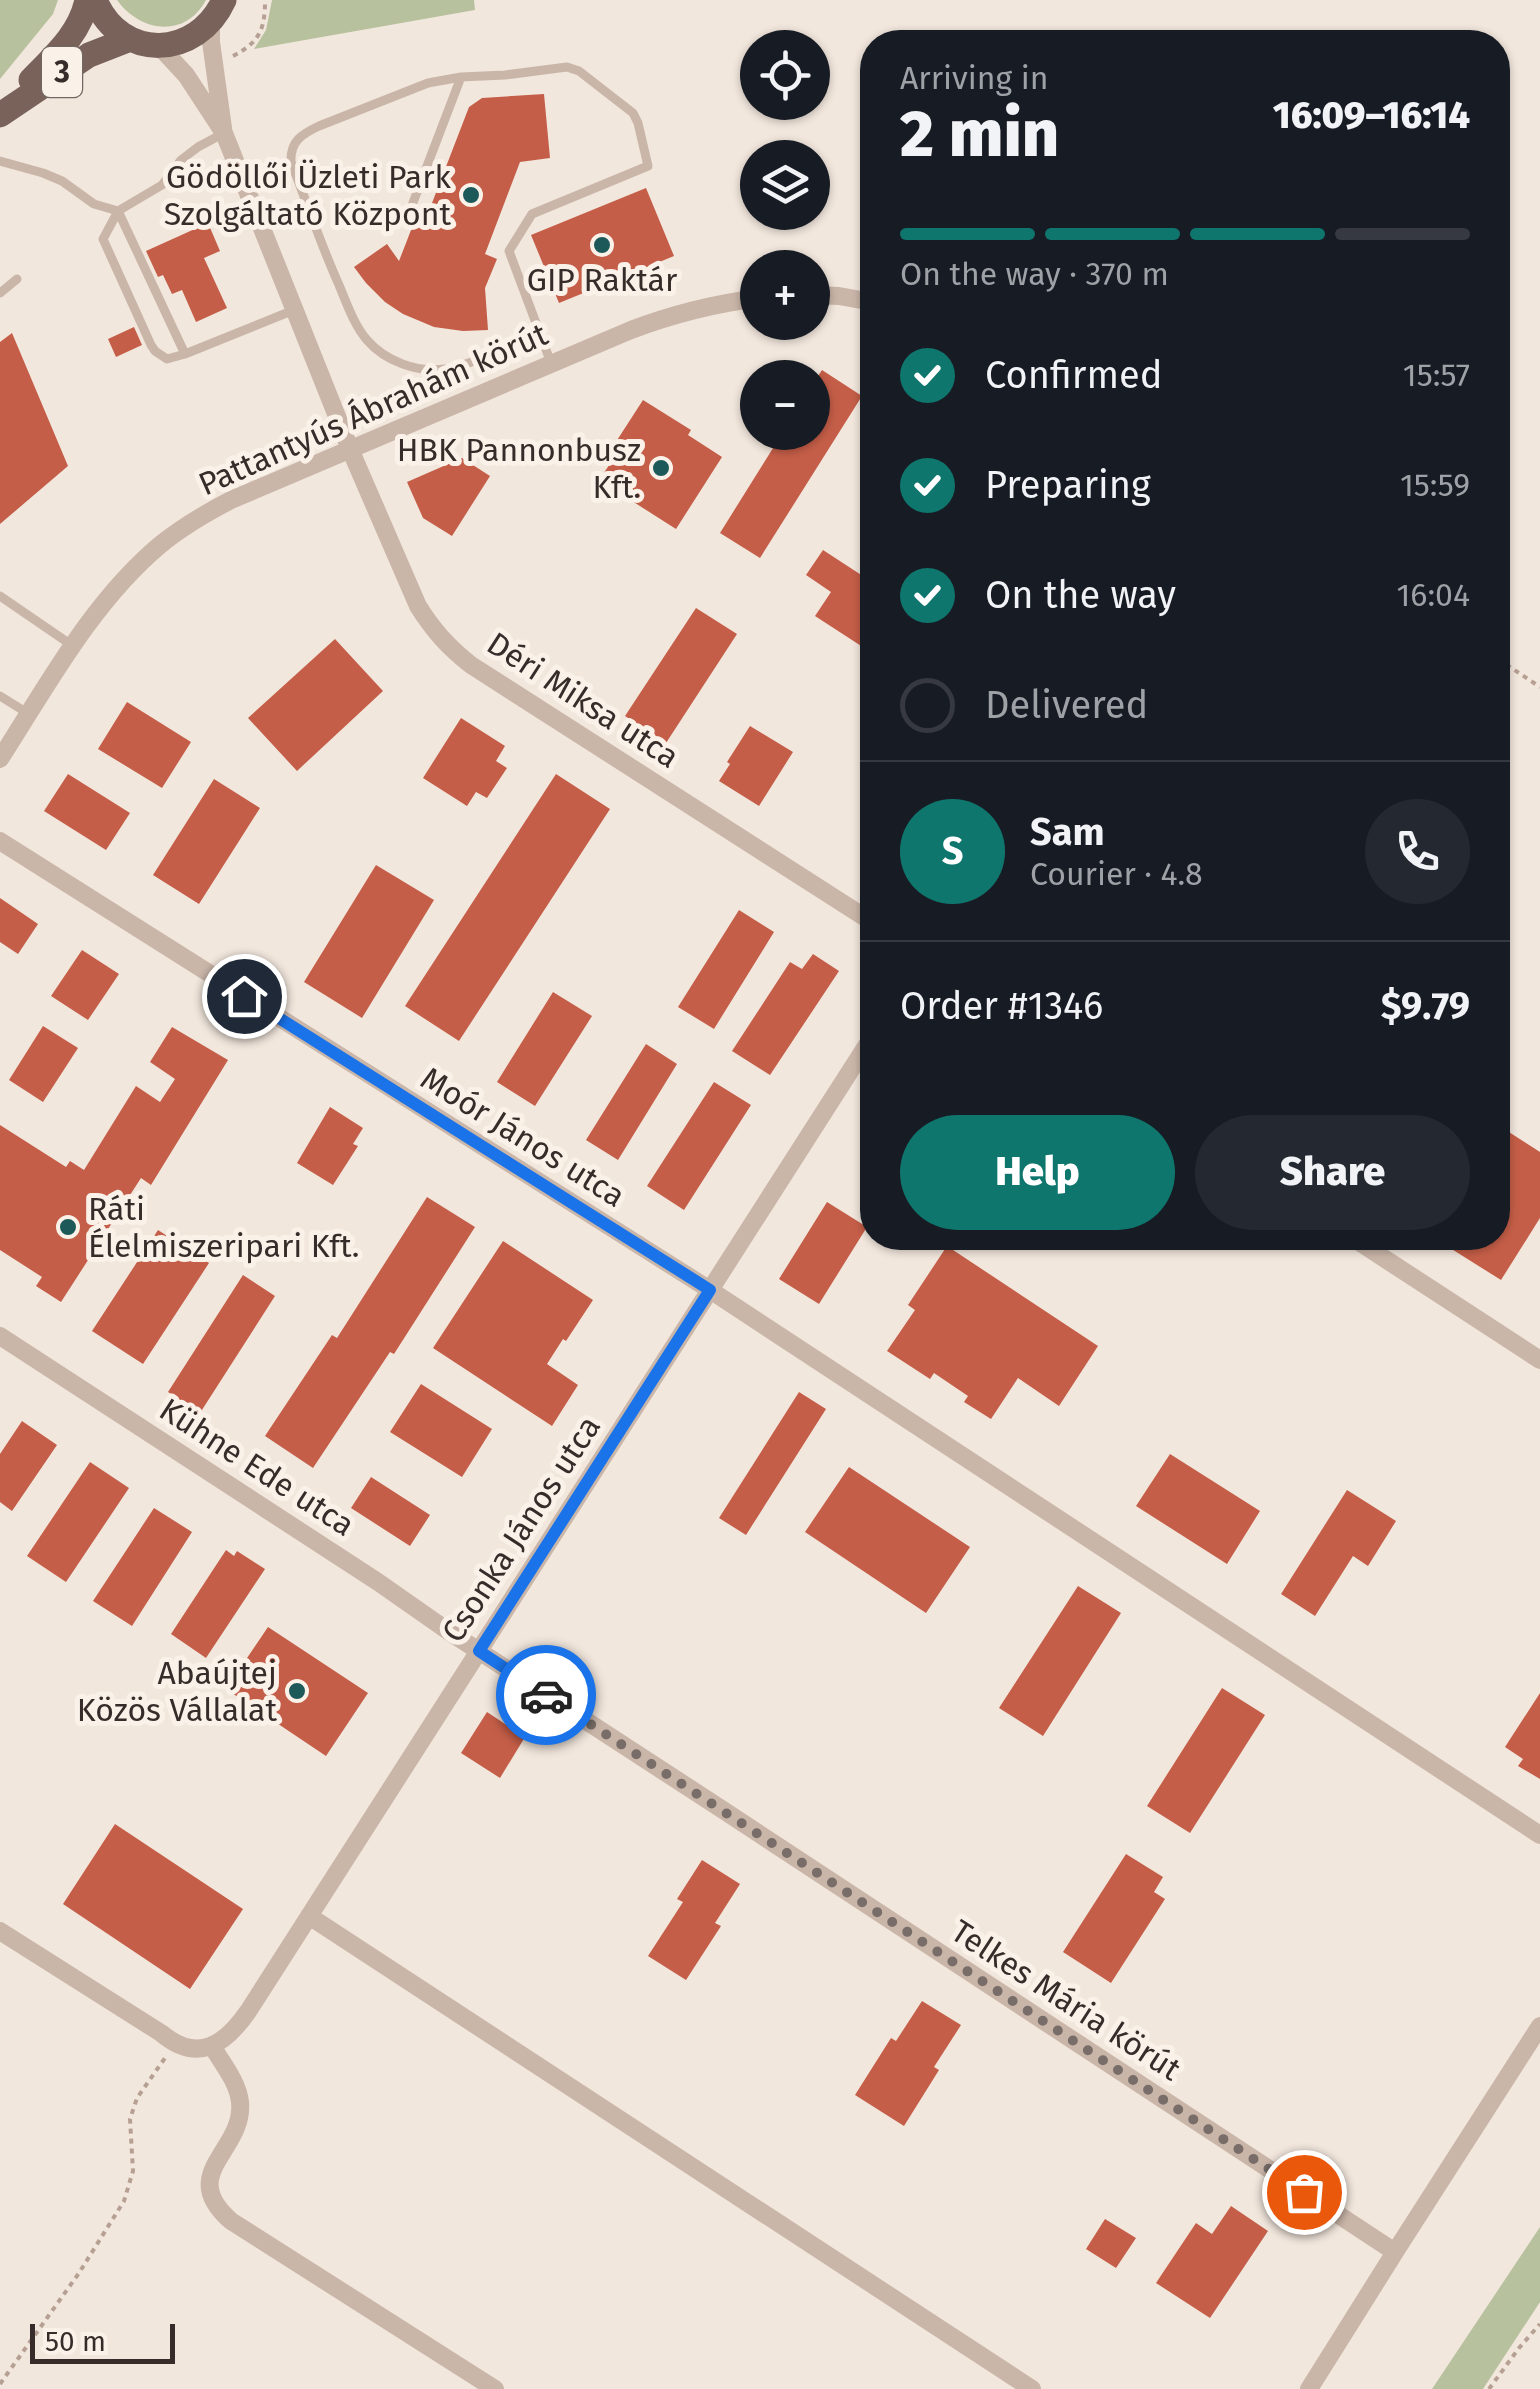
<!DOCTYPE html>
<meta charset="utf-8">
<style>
:root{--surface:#171b24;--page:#242831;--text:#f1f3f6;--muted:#9ea1a6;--line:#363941;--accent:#0f766e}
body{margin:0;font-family:"Fira Sans",sans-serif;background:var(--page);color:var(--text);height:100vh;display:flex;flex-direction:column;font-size:38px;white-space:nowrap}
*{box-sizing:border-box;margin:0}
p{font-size:32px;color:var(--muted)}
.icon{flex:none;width:55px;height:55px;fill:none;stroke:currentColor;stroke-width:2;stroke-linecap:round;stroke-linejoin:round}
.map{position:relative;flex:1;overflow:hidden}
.details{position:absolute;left:860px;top:30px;width:650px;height:1220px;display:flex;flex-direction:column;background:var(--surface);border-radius:40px;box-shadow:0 2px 8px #0004}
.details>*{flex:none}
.tools{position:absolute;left:740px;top:30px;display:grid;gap:20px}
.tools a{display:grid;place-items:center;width:90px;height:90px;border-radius:50%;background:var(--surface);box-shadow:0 2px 8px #0004;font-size:50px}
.scale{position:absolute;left:30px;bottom:25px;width:145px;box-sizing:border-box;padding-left:10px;border:5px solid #372c29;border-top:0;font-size:28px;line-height:35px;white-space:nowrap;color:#372c29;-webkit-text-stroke:8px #faf1e9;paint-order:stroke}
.pin{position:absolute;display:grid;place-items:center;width:85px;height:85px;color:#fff;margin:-42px;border:5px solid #fff;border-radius:50%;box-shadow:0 2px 10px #0007}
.courier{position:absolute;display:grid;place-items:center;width:100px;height:100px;margin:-50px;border:8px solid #1a73e8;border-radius:50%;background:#fff;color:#222;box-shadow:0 2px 12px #0007}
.overview em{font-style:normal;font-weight:800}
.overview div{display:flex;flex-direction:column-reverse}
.overview{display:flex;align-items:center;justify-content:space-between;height:170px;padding:0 40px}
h1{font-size:65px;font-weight:800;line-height:75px}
.bar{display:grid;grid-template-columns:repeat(4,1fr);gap:15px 10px;align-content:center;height:120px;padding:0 40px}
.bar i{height:12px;border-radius:8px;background:var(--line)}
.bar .current{background:var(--accent)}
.bar p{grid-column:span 4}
.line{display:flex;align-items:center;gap:25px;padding:0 40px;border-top:2px solid var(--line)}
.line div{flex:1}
.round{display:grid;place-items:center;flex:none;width:105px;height:105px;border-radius:52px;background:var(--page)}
ol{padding:0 40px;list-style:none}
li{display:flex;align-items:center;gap:30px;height:110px}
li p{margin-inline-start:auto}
li .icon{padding:10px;border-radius:50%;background:var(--accent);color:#fff;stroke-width:4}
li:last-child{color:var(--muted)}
li i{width:55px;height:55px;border:5px solid var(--line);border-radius:50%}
.button{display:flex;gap:20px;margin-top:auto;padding:20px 40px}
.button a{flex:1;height:115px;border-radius:60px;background:var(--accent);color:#fff;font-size:40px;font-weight:800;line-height:115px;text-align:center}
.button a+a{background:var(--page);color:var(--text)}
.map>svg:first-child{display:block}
.green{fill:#b8c19d}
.building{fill:#c55e48}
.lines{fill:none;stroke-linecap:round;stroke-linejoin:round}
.path{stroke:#b6a093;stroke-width:4;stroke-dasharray:5 5;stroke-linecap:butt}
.service{stroke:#cab6a9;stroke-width:9}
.minor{stroke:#cab6a9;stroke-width:18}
.primary{stroke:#79625a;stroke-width:25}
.done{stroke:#786d68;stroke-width:10;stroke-dasharray:0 18}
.route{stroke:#1a73e8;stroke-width:12}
.poi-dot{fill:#1e5959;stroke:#faf1e9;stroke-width:4}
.labels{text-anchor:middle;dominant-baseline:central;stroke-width:10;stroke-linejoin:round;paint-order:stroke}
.shield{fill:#faf1e9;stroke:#726763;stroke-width:2.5}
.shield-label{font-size:30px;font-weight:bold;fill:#372c29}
.poi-label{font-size:32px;fill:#372c29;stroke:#faf1e9;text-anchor:end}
.street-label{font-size:32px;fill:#372c29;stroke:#faf1e9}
</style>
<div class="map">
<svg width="1540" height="2389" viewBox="0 0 1540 2389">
<rect width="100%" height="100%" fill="#f2e7dd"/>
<path class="green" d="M0 0H58L53 14 0 79Z
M117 0H206C185 39 140 32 117 0Z
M272 0H474L475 10 254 49 266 30Z
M1540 2227V2302L1483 2389H1432Z"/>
<path class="building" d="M544 94 550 158 520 162 485 254 497 259 485 288 488 330 463 331 434 327 403 314 385 302 366 283 354 267 387 244 399 261 413 225 422 229 469 107 482 98Z
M646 188 674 256 559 303 531 235Z
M208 223 220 251 204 258 227 308 196 322 182 290 172 294 163 275 158 277 146 251Z
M134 327 142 345 116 357 108 339Z
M12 333 68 466 0 524V342Z
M822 370 862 396 760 558 720 533 783 432H812V385Z
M643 400 691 430 688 435 722 457 676 529 599 480 618 452 612 448Z
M462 458 490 476 452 536 423 518 407 482Z
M823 550 872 582V653L815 616 831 592 806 575Z
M696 608 737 634 666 743 625 716Z
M335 639 383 691 297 771 248 718Z
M127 702 191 742 162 788 98 749Z
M461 718 505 746 496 761 507 768 487 798 476 792 467 806 423 778Z
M750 726 793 752 759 806 719 781 730 764 727 762Z
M68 774 130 813 106 850 44 811Z
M556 774 610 809 459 1041 405 1006Z
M214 779 260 808 199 904 153 875Z
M376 865 434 900 362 1018 304 982Z
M0 898 38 924 18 954 0 942Z
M739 910 774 932 714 1029 678 1007Z
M82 950 119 974 88 1020 51 996Z
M813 954 839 971 770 1075 732 1051 790 962 802 969Z
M553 992 592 1016 535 1106 497 1082Z
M43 1026 78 1048 43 1102 9 1080Z
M172 1027 228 1060 151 1185 141 1178 61 1302 36 1286 42 1277 0 1250V1125L66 1167 70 1161 84 1170 136 1086 160 1102 175 1079 150 1062Z
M646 1044 677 1064 618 1160 586 1140Z
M714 1082 751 1105 684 1210 647 1186Z
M330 1107 363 1128 353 1144 358 1146 333 1185 297 1163Z
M1498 1125 1540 1152V1218L1501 1280 1434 1238H1498Z
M427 1197 475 1227 394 1354 390 1352 313 1468 265 1436 332 1335 337 1338Z
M827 1202 867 1227 819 1304 779 1279Z
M158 1230 209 1263 143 1364 92 1331Z
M503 1241 593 1300 566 1341 563 1339 547 1364 578 1385 552 1426 433 1348Z
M947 1246 1098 1346 1059 1406 1018 1378 991 1419 964 1402 968 1396 934 1373 930 1379 887 1351 915 1310 908 1305Z
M243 1275 275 1296 200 1413 168 1392Z
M421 1384 492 1429 462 1477 390 1432Z
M799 1392 826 1409 746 1535 719 1518Z
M22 1421 57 1445 12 1511 0 1502V1454Z
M1170 1454 1260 1511 1227 1564 1136 1506Z
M90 1462 129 1488 66 1582 27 1556Z
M849 1467 970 1547 926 1613 805 1532Z
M371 1477 430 1515 410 1546 351 1508Z
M1347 1490 1396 1521 1368 1566 1353 1556 1315 1616 1281 1594Z
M154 1508 192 1532 132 1626 93 1601Z
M226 1550 234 1556 237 1551 265 1569 206 1658 171 1634Z
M1078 1586 1121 1613 1043 1736 999 1708Z
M268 1627 368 1693 326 1756 226 1689Z
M1222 1688 1265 1715 1190 1833 1147 1806Z
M1540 1693V1779L1518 1766 1523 1759 1505 1747Z
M487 1712 525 1737 500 1778 461 1753Z
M115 1824 243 1909 190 1989 63 1904Z
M1126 1854 1163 1877 1154 1892 1165 1899 1111 1983 1063 1952Z
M702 1860 740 1884 715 1923 721 1926 686 1980 648 1956 683 1902 677 1899Z
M922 2001 961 2025 934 2067 939 2070 904 2126 855 2095 891 2038 896 2041Z
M1231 2206 1268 2231 1210 2318 1156 2283 1196 2223 1212 2234Z
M1105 2219 1136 2238 1116 2268 1086 2249Z"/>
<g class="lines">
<path class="path" d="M233 56C260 42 265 29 265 0
M1498 659 1540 687
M0 2384 79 2273 124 2201 133 2171 130 2119 137 2098 165 2058
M1489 2389 1519 2348 1540 2324"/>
<path class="service" d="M224 133 198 147 181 160 162 185 118 211 185 354 294 310
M0 161 43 173 62 181 94 204 118 211 103 239 151 345 155 351 167 359 185 354
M406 221 461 77
M0 293 17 279
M538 330C510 343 475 365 445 369 417 373 385 361 367 340 354 325 347 304 339 285 321 245 307 203 291 162 290 141 302 134 319 126L428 83 461 77 505 75 567 67 579 71 633 113 638 123 648 166 532 214 509 251 551 363
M0 596 73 646
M0 696 29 714"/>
<path class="minor" d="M211 23V42L223 128
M159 46 186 75 224 133 350 449 418 606C433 630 448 647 471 665L872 922
M812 295 839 296 872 302
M0 759C47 686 92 602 160 545 182 527 206 513 231 500L631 330C673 314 713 304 758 298
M0 841 710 1290 1540 1835
M1353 1238 1540 1360
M0 1336 378 1582 448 1631 723 1810 1395 2252 1540 2026
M309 1916 1032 2389
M0 1931 161 2033C198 2064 225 2045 249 2010L872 1037
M212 2046C222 2063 238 2082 240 2102 245 2151 176 2173 231 2221L495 2389
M1309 2389 1395 2252"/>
<path class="primary" d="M95 0C121 62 197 59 224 0
M31 80C54 56 80 34 87 0
M0 115 89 55 130 39"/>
</g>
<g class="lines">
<path class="done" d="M546 1695 1304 2192"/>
<path class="route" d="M244 996 710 1290 479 1651 546 1695"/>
</g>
<g class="poi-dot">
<circle cx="471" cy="195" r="10"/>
<circle cx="602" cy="245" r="10"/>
<circle cx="661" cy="468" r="10"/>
<circle cx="68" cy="1227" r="10"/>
<circle cx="297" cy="1691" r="10"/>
</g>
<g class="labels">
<rect class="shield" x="42" y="47" width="40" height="50" rx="8"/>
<g class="shield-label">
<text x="62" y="72">3</text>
</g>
<g class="poi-label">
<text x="451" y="177">Gödöllői Üzleti Park<tspan x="451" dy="37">Szolgáltató Központ</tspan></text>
<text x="602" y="280" text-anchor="middle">GIP Raktár</text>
<text x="641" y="450">HBK Pannonbusz<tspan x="641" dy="37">Kft.</tspan></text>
<text x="88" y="1209" text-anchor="start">Ráti<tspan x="88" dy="37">Élelmiszeripari Kft.</tspan></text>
<text x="277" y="1673">Abaújtej<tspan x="277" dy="37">Közös Vállalat</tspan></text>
</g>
<g class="street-label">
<text transform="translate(373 409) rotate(-24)">Pattantyús Ábrahám körút</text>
<text transform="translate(583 700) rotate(33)">Déri Miksa utca</text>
<text transform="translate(523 1137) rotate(32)">Moór János utca</text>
<text transform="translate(257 1467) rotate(33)">Kühne Ede utca</text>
<text transform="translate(521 1529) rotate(-57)">Csonka János utca</text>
<text transform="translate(1066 2000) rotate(33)">Telkes Mária körút</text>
</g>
</g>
</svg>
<div class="tools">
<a><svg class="icon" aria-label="locate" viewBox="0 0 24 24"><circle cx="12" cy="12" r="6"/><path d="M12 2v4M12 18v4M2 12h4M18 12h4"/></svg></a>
<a><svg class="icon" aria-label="layers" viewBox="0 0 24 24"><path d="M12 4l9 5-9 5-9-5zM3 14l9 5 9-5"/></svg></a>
<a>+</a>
<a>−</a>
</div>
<div class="scale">50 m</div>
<div class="pin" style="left:1304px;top:2192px;background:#ea580c"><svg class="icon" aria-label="bag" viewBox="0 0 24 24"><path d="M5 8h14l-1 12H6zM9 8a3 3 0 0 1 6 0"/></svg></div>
<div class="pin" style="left:244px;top:996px;background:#1f2937"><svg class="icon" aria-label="home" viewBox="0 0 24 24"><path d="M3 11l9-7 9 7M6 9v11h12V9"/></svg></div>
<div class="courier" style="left:546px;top:1695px"><svg class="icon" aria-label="car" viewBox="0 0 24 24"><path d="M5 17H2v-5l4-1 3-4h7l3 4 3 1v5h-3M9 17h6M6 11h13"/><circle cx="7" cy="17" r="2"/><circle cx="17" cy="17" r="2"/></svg></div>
<section class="details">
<div class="overview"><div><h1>2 min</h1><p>Arriving in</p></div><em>16:09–16:14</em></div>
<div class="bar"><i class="current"></i><i class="current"></i><i class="current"></i><i></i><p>On the way · 370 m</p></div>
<ol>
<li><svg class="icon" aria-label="check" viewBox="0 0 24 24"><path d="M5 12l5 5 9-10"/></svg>Confirmed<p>15:57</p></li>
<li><svg class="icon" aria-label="check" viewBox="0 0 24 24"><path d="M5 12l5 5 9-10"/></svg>Preparing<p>15:59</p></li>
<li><svg class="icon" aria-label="check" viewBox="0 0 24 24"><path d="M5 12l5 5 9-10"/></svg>On the way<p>16:04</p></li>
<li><i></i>Delivered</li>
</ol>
<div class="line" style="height:180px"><b class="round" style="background:var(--accent);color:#fff">S</b><div><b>Sam</b><p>Courier · 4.8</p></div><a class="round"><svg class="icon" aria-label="phone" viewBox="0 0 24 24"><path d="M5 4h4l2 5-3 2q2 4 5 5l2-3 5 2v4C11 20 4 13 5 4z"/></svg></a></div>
<div class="line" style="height:130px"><div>Order #1346</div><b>$9.79</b></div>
<div class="button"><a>Help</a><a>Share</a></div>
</section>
</div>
